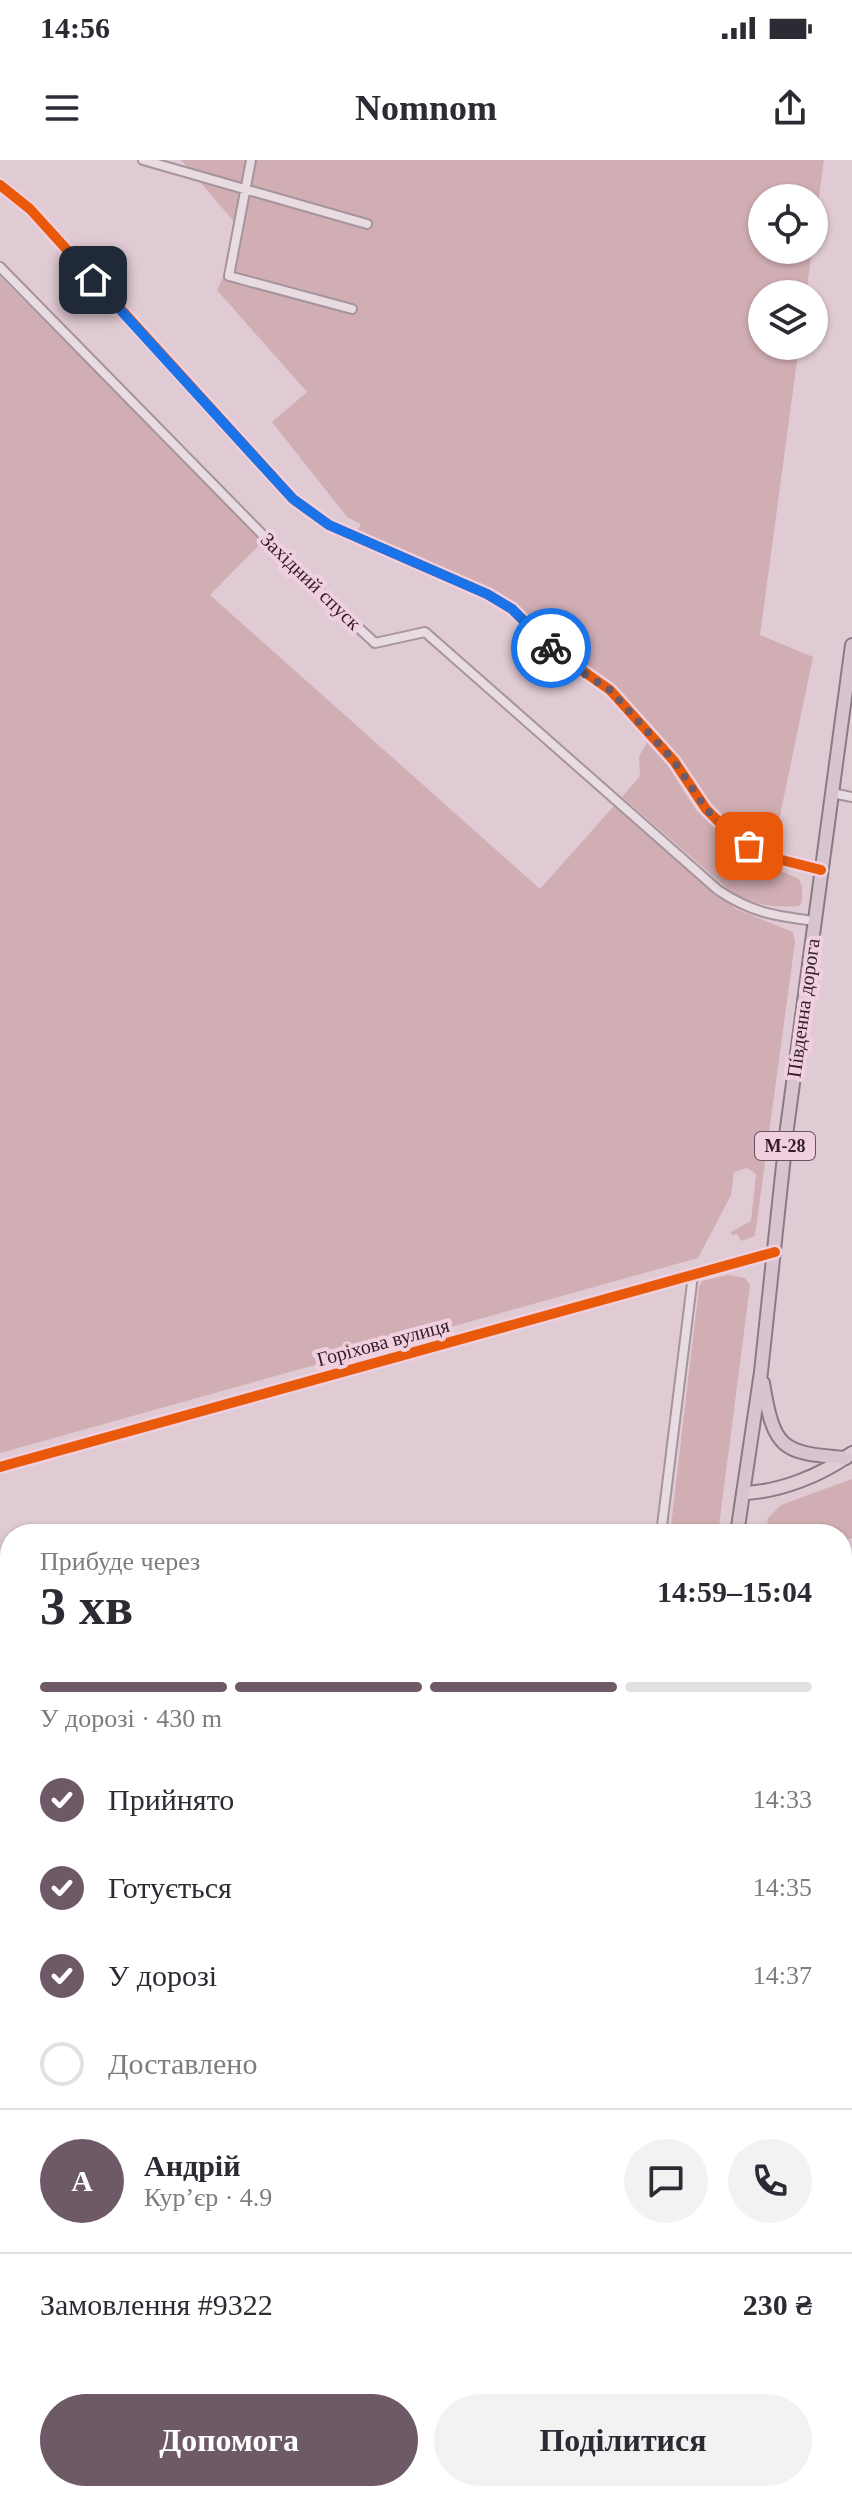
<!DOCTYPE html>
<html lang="uk">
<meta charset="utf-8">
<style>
:root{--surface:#fff;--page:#f2f2f3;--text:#2b2b33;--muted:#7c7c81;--line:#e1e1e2;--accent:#6e5a66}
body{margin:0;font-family:Georgia,serif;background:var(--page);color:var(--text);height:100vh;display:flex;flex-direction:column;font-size:30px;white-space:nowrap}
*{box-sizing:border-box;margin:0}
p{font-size:26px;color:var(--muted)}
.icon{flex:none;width:44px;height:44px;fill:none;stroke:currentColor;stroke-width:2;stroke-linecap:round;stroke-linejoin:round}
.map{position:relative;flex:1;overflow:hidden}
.side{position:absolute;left:0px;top:1364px;width:852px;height:978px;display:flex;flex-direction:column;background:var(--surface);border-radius:32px 32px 0 0;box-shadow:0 2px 6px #0004}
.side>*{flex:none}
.buttons{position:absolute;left:748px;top:24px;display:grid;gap:16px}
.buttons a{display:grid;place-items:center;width:80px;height:80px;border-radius:50%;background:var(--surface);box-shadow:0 2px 6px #0004;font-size:40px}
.pin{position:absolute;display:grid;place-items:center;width:68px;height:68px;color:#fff;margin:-34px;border-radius:16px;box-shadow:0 4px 12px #0006}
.courier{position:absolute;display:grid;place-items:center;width:80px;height:80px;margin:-40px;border:6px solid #1a73e8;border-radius:50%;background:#fff;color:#222;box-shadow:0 2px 10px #0007}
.overview em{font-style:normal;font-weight:600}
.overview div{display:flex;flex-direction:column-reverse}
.overview{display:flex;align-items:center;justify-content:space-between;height:136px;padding:0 40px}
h1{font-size:52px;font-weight:600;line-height:60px}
.bar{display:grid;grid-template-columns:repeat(4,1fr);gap:12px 8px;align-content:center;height:96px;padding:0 40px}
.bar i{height:10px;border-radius:6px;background:var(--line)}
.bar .current{background:var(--accent)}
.bar p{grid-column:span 4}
.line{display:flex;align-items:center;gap:20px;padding:0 40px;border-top:2px solid var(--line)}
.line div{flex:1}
.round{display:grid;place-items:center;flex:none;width:84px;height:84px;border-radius:42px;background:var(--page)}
ol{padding:0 40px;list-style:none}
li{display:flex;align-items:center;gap:24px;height:88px}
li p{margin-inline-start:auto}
li .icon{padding:8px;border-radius:50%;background:var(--accent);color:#fff;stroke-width:4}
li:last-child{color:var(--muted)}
li i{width:44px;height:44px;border:4px solid var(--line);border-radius:50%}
.action{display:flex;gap:16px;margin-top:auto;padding:16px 40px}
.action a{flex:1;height:92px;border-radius:48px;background:var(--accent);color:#fff;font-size:32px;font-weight:600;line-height:92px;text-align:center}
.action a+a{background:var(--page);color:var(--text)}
.status{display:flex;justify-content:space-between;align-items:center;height:56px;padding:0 40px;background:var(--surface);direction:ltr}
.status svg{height:22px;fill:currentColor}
header{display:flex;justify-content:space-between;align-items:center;height:104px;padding:0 40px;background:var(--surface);font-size:36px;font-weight:600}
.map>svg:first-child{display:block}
.green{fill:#d1aeb3}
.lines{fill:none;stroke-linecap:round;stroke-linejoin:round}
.minor-casing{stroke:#a5949c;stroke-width:12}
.primary-casing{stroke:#8a7a83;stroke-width:16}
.trunk-casing{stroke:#8a7a83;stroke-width:16}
.minor{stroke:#e8dbe1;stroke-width:8}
.primary{stroke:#dfcdd6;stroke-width:12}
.trunk{stroke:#d8c4ce;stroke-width:12}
.cycleway-casing{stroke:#f0d0de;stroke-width:15}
.cycleway{stroke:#e8590c;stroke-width:10}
.done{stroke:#6e5a66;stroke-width:8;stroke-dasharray:0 14.4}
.route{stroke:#1a73e8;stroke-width:10}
.labels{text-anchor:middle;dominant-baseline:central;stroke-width:8;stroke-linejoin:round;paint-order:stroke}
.shield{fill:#f0d0de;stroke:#6a5360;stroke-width:2}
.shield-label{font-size:18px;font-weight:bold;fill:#311e2a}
.street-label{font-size:20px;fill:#311e2a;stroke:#f0d0de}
</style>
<div class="status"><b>14:56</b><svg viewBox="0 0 49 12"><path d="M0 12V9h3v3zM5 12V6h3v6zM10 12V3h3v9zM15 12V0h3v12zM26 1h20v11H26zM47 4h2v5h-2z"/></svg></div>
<header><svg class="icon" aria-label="menu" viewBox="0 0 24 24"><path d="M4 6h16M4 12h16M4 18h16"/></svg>Nomnom<svg class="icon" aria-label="share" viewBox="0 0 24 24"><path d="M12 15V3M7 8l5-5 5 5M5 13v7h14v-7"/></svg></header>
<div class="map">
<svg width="852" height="2341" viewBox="0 0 852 2341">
<rect width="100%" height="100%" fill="#e0cad4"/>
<path class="green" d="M181 0H824L814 73V38H762V90H812L806 134H762V186H799L760 475 813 497 773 689 753 680 718 654 678 597 614 527 560 494 515 449 355 375 361 364 347 357 272 262 307 232 217 130 244 73Z
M0 116 264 380 210 435 540 729 614 646 736 749 793 772 795 782 755 1076 741 1081 737 1074 732 1075 731 1072 751 1061 756 1014 747 1008 734 1012 731 1035 698 1098 0 1293Z
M647 582 669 607 696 650 718 670 757 700 799 719 802 727V742L799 746C774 748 757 745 735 735L622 637 640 616 639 597Z
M728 1115 745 1118 750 1125 718 1374H670L699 1127 702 1121Z
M852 1319V1378L842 1381V1374H766L768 1358 781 1345Z
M842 1902 846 1905 852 1927V2077L842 2079Z
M10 1932V2080L0 2085V1935Z"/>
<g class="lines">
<g class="minor-casing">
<path id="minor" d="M143 0 367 64
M251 0 229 116 352 149
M0 25 30 49 293 339 329 365 487 434 512 449 553 490 610 530 674 601 706 649 730 673 774 698 821 710
M0 107 308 421 375 483 425 472 718 730C752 753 775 756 815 761
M832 633 852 637
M0 1307 775 1092
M661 1374 693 1115
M0 1674 10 1671
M0 1921 10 1919
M0 2090 10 2085
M0 2226 10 2248
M49 2332 53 2341
M277 2332 279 2341
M410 2332 413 2341
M528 2332 531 2341
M647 2332 650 2341
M150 2341 171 2332"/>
</g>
<g class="primary-casing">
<path id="primary" d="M743 1333C780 1332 822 1315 852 1293"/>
</g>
<g class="trunk-casing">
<path id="trunk" d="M763 1223C774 1289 781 1293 846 1298
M737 1374 761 1212 787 968 852 485
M815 2332 817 2341"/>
</g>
<use href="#minor" class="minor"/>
<use href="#primary" class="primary"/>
<use href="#trunk" class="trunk"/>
<g class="cycleway-casing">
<path id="cycleway" d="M0 25 30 49 293 339 329 365 487 434 512 449 553 490 610 530 674 601 706 649 730 673 774 698 821 710
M0 1307 775 1092"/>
</g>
<use href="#cycleway" class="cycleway"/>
</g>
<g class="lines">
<path class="done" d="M551 488 574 507 610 530 674 601 706 649 730 673 749 686"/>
<path class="route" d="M93 120 293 339 329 365 487 434 512 449 551 488"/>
</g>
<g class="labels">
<rect class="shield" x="755" y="972" width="60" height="28" rx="6"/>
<g class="shield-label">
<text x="785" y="986">М-28</text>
</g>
<g class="street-label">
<text transform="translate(311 421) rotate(44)">Західний спуск</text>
<text transform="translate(803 848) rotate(-82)">Південна дорога</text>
<text transform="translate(383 1182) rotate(-15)">Горіхова вулиця</text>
</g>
</g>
</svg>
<div class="buttons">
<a><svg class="icon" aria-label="locate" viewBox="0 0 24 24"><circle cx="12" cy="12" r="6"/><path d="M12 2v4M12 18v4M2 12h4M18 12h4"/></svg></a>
<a><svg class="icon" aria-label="layers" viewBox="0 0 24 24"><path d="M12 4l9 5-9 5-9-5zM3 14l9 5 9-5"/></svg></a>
</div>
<div class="pin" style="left:749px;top:686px;background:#ea580c"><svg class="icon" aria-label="bag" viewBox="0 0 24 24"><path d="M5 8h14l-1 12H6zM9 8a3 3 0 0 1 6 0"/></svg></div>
<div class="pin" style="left:93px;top:120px;background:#1f2937"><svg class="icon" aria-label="home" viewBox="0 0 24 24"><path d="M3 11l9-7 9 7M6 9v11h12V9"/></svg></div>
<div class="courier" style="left:551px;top:488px"><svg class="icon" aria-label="bike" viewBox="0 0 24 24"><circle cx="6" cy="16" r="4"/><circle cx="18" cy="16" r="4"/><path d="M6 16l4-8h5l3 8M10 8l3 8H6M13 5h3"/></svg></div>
<section class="side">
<div class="overview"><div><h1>3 хв</h1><p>Прибуде через</p></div><em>14:59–15:04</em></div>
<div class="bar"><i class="current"></i><i class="current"></i><i class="current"></i><i></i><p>У дорозі · 430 m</p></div>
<ol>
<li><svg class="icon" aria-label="check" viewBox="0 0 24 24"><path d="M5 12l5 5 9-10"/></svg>Прийнято<p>14:33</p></li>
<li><svg class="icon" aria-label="check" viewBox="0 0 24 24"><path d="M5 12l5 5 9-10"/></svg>Готується<p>14:35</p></li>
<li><svg class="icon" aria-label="check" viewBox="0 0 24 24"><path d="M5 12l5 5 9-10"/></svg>У дорозі<p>14:37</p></li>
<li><i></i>Доставлено</li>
</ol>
<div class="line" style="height:144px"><b class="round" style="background:var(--accent);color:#fff">А</b><div><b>Андрій</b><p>Кур’єр · 4.9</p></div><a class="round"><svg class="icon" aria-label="chat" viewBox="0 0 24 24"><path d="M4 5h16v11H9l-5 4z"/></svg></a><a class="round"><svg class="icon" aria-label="phone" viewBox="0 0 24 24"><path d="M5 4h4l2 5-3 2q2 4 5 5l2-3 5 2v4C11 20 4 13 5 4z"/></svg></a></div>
<div class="line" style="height:104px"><div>Замовлення #9322</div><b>230 ₴</b></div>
<div class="action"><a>Допомога</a><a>Поділитися</a></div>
</section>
</div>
